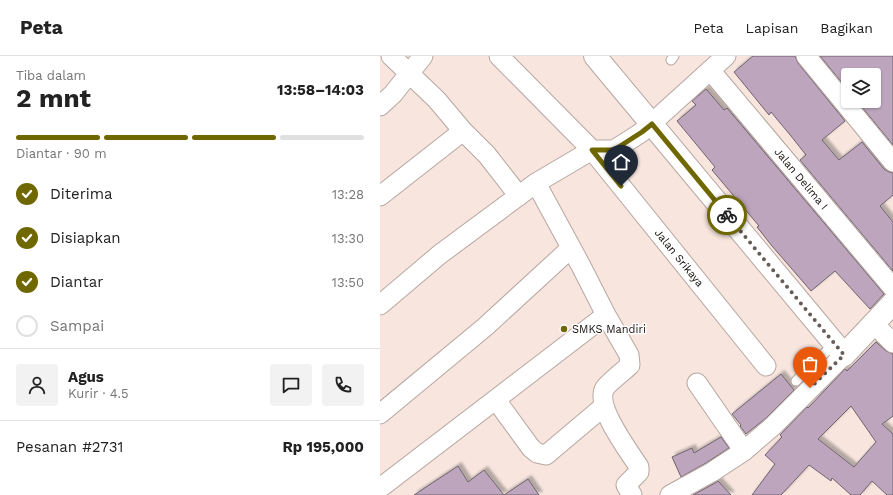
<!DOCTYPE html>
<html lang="id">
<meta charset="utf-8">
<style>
:root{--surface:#fff;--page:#f2f2f2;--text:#222;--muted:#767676;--line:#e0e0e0;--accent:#6f6700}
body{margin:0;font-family:"Work Sans",sans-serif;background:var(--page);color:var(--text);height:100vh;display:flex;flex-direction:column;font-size:15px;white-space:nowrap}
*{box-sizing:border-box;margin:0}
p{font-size:13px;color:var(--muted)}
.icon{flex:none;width:22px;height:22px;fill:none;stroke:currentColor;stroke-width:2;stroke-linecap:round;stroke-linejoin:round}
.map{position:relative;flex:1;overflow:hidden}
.sheet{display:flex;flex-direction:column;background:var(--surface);width:380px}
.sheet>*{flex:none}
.tools{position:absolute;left:461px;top:12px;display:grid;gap:8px}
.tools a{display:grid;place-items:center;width:40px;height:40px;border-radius:4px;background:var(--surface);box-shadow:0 1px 3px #0004;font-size:20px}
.pin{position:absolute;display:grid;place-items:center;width:34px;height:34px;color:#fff;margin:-41px -17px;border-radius:50% 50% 50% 0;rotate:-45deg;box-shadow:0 0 4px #0007}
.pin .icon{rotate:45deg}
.courier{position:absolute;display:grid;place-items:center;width:40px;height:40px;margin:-20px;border:3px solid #6f6700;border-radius:50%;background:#fff;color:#222;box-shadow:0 1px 5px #0007}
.head em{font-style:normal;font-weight:700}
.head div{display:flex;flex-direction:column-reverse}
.head{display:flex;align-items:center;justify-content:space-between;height:68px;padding:0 16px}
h1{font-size:26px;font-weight:700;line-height:30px}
.bar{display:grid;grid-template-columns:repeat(4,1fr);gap:6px 4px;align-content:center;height:48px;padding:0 16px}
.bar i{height:5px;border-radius:3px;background:var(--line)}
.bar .current{background:var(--accent)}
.bar p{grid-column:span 4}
.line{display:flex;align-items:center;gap:10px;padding:0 16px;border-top:1px solid var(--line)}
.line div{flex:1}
.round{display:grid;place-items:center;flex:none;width:42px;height:42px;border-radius:4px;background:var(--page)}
ol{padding:0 16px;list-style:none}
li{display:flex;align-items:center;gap:12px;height:44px}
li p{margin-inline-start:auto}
li .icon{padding:4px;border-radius:50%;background:var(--accent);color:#fff;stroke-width:4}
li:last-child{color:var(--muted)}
li i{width:22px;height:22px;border:2px solid var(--line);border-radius:50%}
header{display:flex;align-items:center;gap:24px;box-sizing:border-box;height:56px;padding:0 20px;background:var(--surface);border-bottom:1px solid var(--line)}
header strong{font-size:19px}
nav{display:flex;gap:22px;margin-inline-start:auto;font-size:14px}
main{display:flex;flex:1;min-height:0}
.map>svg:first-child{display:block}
.building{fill:#bca5bd;stroke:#6e636e;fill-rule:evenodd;filter:url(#shadow)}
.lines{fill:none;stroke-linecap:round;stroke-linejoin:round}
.lane-casing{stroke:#b7a6a0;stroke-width:11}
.street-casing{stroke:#b7a6a0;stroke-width:21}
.secondary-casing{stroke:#b7a6a0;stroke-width:24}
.lane{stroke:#fff;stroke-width:9}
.street{stroke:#fff;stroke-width:19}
.secondary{stroke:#fff;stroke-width:22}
.done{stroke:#655b57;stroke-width:4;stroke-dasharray:0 7.2}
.route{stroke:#6f6700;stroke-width:5}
.poi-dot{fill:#6f6700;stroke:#fff;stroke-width:1.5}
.labels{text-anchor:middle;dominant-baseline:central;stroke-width:3;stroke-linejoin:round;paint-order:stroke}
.street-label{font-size:11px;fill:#17110f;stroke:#fff}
.poi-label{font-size:11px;fill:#17110f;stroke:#fff;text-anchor:start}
</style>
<header>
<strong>Peta</strong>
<nav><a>Peta</a><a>Lapisan</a><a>Bagikan</a></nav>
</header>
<main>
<section class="sheet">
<div class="head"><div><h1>2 mnt</h1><p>Tiba dalam</p></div><em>13:58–14:03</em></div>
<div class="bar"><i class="current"></i><i class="current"></i><i class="current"></i><i></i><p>Diantar · 90 m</p></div>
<ol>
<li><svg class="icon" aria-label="check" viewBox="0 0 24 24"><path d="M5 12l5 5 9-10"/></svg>Diterima<p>13:28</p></li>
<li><svg class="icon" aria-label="check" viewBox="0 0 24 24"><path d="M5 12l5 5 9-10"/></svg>Disiapkan<p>13:30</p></li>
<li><svg class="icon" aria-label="check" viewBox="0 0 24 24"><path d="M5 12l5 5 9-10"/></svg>Diantar<p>13:50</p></li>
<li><i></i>Sampai</li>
</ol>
<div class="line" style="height:72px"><a class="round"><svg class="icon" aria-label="person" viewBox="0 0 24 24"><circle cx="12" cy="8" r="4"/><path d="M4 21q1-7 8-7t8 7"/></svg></a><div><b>Agus</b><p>Kurir · 4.5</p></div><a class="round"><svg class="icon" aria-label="chat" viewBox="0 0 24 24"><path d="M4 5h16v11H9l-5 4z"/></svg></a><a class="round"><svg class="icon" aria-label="phone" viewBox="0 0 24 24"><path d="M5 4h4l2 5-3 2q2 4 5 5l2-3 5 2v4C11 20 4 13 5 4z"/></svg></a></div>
<div class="line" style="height:52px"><div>Pesanan #2731</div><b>Rp 195,000</b></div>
</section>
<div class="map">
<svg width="513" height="439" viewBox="0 0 513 439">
<defs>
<filter id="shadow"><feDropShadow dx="3.5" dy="-3.5" stdDeviation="1" flood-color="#0004"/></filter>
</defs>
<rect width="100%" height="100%" fill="#f7e5de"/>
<path class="building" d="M373 0H415L418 7 465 65 442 84 459 104 482 86 504 113 509 116 513 117V139L500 150 513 166V215L420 104 426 99 411 80 391 56 389 59 354 16Z
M440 0H513V89L477 45H494V19H468V34Z
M326 33 344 54 347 52 504 238 490 253 455 215 431 235 392 190 377 171 379 170 332 114 335 111 297 65 316 49 312 45Z
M496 286 506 295 513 298V360L502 368 513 378V439H507L492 425 480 439H471L452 422 451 425 429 409 401 439H372L395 408 385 399 402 381 400 379 427 351 428 352 465 313 467 315ZM471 350 496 386 474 411 438 383Z
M401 318 414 334 386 362 366 378 360 370 361 369 352 358Z
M341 381 349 392 326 407 301 421 292 401 312 392 314 397Z
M78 410 88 426 104 414 124 439H34Z
M148 423 159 439H124Z
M338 425 351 439H313L337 426Z"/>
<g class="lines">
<g class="lane-casing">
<path id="lane" d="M291 4 294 0
M416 325 454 288"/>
</g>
<g class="street-casing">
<path id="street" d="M11 0 57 44 83 75 107 99 139 140
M119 0 212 94 386 310
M426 0 513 106
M330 14 513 232
M0 50 13 38 43 0
M156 127 200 208 226 259 249 299 250 309C245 314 228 327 225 332 214 350 249 395 259 411V416L246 429 252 439
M0 140 83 75
M0 249 59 199 156 127 212 94H234L262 76 346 0
M494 268 513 287
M317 327 364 395
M116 344 151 392 157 397 166 399 223 351
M0 358 105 271 191 192
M0 432 226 259
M290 439 332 416 364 395 393 370 464 299"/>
</g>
<g class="secondary-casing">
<path id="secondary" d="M215 0 464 299 513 247"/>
</g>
<use href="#lane" class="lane"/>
<use href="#street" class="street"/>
<use href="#secondary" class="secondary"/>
</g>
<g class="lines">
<path class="done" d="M347 159 464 299 430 332"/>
<path class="route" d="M241 130 212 94H234L262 76 272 68 347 159"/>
</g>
<circle class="poi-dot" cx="184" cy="273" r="4"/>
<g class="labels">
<g class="street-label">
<text transform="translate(421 123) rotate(50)">Jalan Delima I</text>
<text transform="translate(299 202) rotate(51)">Jalan Srikaya</text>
</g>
<g class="poi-label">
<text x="192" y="273">SMKS Mandiri</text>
</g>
</g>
</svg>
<div class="tools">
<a><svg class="icon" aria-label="layers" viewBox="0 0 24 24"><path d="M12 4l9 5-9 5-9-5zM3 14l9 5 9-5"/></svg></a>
</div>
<div class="pin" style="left:430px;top:332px;background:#ea580c"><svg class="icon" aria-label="bag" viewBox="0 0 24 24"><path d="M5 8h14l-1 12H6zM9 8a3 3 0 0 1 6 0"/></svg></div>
<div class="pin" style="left:241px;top:130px;background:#1f2937"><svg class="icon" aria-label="home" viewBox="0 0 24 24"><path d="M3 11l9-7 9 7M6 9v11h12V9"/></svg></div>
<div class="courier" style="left:347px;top:159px"><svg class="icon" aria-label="bike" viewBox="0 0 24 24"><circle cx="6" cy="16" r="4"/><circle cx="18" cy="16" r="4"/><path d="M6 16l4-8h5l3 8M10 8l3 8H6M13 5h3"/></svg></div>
</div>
</main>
